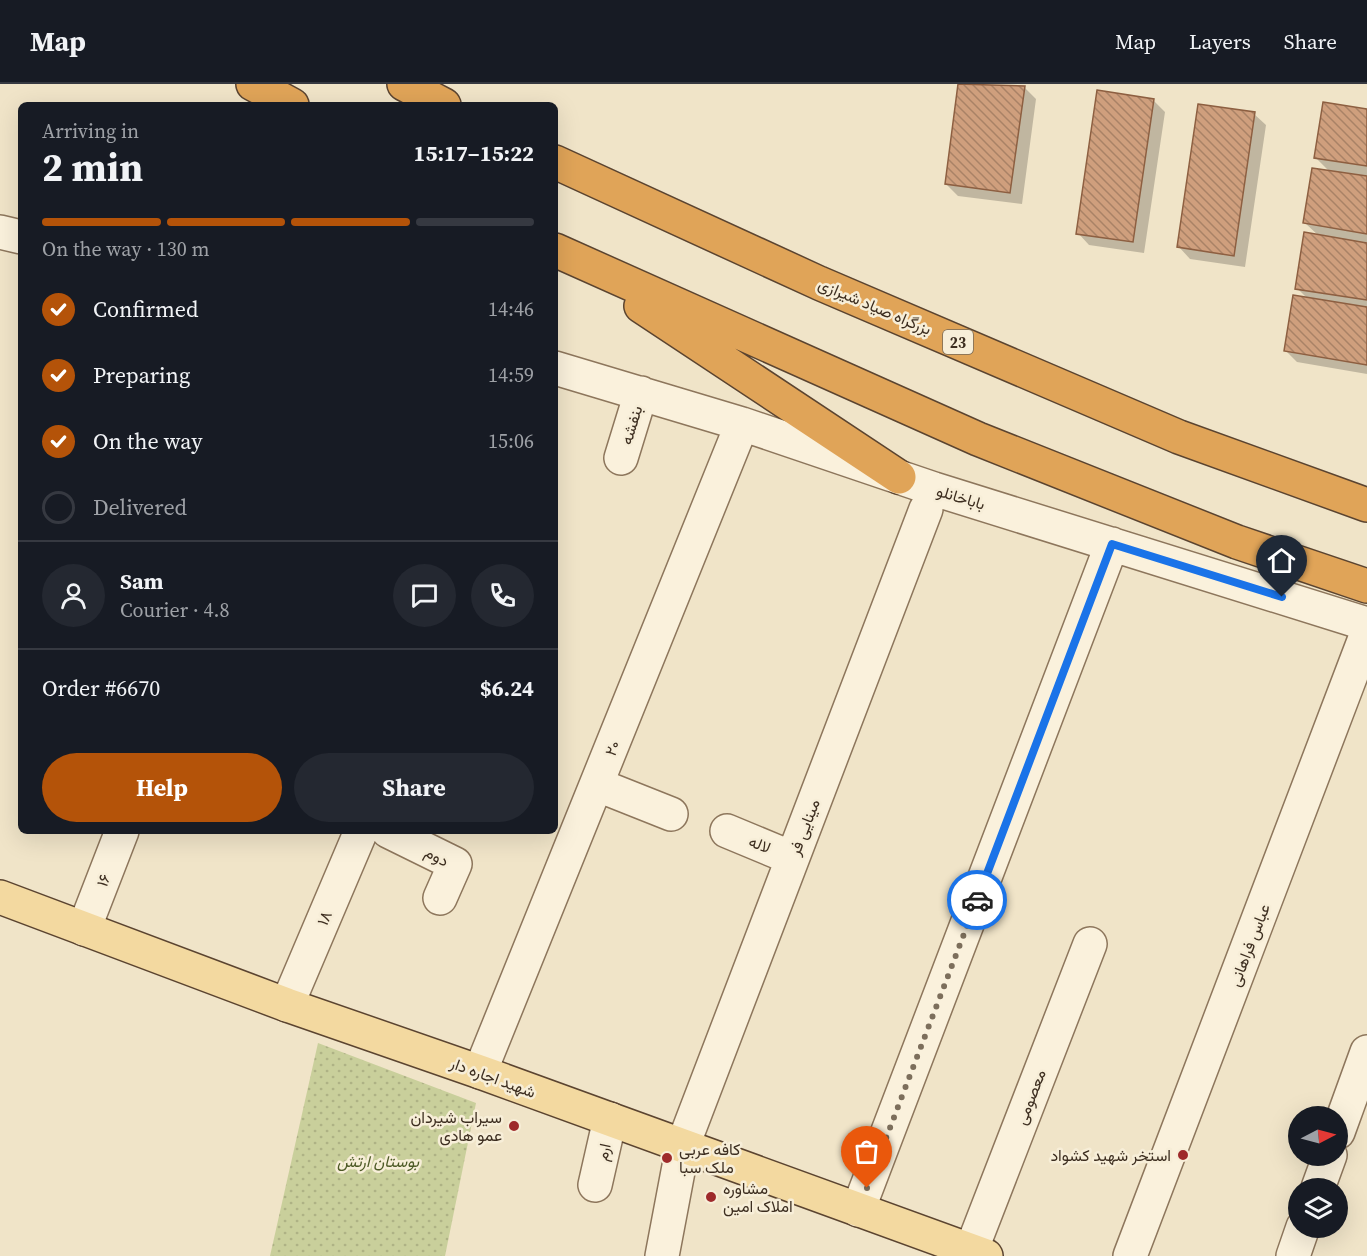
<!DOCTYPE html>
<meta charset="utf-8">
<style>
:root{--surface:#171b24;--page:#242831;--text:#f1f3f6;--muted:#9ea1a6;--line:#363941;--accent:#b45309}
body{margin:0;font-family:"Source Serif 4",Vazirmatn,serif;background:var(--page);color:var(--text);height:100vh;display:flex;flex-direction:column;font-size:22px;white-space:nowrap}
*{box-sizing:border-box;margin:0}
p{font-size:20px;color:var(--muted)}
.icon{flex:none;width:33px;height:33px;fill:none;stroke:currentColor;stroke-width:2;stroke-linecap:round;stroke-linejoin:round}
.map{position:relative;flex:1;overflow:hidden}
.sheet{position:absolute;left:18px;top:18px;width:540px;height:732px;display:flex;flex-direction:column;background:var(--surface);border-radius:9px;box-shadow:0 6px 24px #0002}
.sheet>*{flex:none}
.needle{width:39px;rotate:84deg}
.buttons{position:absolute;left:1288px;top:1022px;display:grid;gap:12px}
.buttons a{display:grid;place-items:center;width:60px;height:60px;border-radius:50%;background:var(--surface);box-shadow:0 6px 24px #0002;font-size:30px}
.pin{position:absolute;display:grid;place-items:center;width:51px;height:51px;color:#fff;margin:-62px -26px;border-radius:50% 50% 50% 0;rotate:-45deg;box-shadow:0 0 6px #0007}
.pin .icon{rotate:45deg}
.courier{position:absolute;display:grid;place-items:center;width:60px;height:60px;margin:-30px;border:4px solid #1a73e8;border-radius:50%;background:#fff;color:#222;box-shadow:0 2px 8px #0007}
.summary em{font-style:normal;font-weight:700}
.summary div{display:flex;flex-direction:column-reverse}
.summary{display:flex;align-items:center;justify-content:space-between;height:102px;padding:0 24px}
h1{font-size:39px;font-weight:700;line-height:45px}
.bar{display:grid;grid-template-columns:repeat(4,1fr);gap:9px 6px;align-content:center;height:72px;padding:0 24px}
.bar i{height:8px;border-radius:4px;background:var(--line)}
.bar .current{background:var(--accent)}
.bar p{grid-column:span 4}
.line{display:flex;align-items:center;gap:15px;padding:0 24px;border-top:2px solid var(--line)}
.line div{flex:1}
.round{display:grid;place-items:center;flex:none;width:63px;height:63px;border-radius:32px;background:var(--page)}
ol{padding:0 24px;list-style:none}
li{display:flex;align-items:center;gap:18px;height:66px}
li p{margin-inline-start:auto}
li .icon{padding:6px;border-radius:50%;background:var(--accent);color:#fff;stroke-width:4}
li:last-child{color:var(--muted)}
li i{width:33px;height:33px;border:3px solid var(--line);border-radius:50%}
.action{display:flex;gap:12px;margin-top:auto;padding:12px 24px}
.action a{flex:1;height:69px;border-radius:36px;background:var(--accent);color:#fff;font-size:24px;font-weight:700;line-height:69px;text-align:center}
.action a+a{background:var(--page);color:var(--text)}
header{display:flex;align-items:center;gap:36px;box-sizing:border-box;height:84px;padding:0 30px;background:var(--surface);border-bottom:2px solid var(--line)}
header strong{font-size:28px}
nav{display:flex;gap:33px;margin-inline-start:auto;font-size:21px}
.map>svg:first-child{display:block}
.grass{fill:url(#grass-dots)}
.shadow{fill:#0003}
.building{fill:url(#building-back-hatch);stroke:#8d5f41;stroke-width:1.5}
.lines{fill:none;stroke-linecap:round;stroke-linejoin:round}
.minor-casing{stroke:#8d765c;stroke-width:36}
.major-casing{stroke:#5b4430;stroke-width:36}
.highway-casing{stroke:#5b4430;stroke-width:36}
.minor{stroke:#faf1dc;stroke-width:33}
.major{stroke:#f3d9a0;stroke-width:33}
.highway{stroke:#e0a458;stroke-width:33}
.done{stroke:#7c6e5b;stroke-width:6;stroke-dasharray:0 10.8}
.route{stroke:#1a73e8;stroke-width:8}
.poi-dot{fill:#9e2a2b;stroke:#f7eed8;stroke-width:2}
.labels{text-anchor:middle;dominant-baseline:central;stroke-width:5;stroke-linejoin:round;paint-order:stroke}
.shield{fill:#f7eed8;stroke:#756857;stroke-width:1.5}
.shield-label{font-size:15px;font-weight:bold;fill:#3d2e20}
.street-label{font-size:16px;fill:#3d2e20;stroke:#f7eed8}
.poi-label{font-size:16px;fill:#3d2e20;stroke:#f7eed8;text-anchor:end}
.park-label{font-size:16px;font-style:italic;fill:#4d5a26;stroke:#f7eed8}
</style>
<header>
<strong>Map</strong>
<nav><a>Map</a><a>Layers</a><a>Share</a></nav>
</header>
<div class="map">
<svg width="1367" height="1172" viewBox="0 0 1367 1172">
<defs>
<pattern id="grass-dots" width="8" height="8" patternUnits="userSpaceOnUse" patternTransform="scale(1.5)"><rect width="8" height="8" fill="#c9cf9b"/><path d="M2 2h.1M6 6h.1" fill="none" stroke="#aeb285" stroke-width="1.8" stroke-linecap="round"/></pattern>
<pattern id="building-back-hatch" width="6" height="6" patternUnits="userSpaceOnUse" patternTransform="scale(1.5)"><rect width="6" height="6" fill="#cf9f7d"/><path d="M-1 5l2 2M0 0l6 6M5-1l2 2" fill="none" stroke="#a98266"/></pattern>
</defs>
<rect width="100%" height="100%" fill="#f0e4c8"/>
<path class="grass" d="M318 959 476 1019 445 1172H270Z"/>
<path class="shadow" d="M960 0 1024 3 1036 15 1022 120 958 112 946 100Z
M1153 16 1165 28 1144 169 1089 161 1078 149Z
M1367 27V290L1297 278 1286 267 1308 215 1297 204 1319 152 1305 139 1330 88 1315 73Z
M1254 30 1266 41 1245 183 1190 175 1179 163Z"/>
<path class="building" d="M958 0 1025 2 1010 109 945 100Z
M1097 6 1154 15 1133 158 1076 150Z
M1323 18 1367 25V82L1314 74Z
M1198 20 1255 28 1234 172 1177 163Z
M1312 84 1367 92V150L1303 139Z
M1304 148 1367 159V216L1295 205Z
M1293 211 1367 223V281L1284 267Z"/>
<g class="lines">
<g class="minor-casing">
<path id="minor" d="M0 148 21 153
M555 284 742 340 934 405 1367 540
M621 374 641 309
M598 701 671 730
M388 747 455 780 440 814
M727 747 792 774
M84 845 122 747
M287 921 361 747
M480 988 742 340
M1338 1048 1367 968
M595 1101 610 1035
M1318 1104 1330 1071
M858 1126 1112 460
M662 1172 683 1061 926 425
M969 1172 1090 860
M1130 1172 1367 549
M1293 1172 1303 1143"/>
</g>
<g class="major-casing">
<path id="major" d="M0 813 287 921 480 988 986 1172"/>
</g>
<g class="highway-casing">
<path id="highway" d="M253 0 292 21
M404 0 444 21
M555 78 819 199 1179 353 1367 421
M555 166 978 355 1237 458 1367 502
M641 222 899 393"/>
</g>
<use href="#minor" class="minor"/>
<use href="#major" class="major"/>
<use href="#highway" class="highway"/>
</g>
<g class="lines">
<path class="done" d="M867 1104 977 816"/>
<path class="route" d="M977 816 1112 460 1282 513"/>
</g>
<g class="poi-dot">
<circle cx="514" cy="1042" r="6"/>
<circle cx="1183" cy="1071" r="6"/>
<circle cx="667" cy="1074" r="6"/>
<circle cx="711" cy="1113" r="6"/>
</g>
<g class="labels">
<rect class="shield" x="943" y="246" width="30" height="24" rx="4.5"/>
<g class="shield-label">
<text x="958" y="258">23</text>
</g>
<g class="street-label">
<text transform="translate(875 222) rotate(23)">بزرگراه صیاد شیرازی</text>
<text transform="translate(631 341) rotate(-73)">بنفشه</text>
<text transform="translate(961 413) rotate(17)">باباخانلو</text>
<text transform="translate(612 664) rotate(-68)">۲۰</text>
<text transform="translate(804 743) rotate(-69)">مینایی فر</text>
<text transform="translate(760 760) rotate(22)">لاله</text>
<text transform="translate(437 772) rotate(28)">دوم</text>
<text transform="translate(103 796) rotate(-69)">۱۶</text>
<text transform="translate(324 834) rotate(-67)">۱۸</text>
<text transform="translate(1249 861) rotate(-69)">عباس فراهانی</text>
<text transform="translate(493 993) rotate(20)">شهید اجاره دار</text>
<text transform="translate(1030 1013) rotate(-69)">معصومی</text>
<text transform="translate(603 1068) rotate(-77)">ارم</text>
</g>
<g class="poi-label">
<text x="502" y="1033">سیراب شیردان<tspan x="502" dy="18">عمو هادی</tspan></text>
<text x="679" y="1065" text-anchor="start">کافه عربی<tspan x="679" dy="18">ملک سبا</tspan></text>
<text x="1171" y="1071">استخر شهید کشواد</text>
<text x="723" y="1104" text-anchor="start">مشاوره<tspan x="723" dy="18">املاک امین</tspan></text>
</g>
<g class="park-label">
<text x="378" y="1077">بوستان ارتش</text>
</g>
</g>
</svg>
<div class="buttons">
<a><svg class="needle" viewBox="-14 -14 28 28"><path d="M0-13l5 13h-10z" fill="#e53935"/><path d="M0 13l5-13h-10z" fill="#9ea1a6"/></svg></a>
<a><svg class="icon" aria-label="layers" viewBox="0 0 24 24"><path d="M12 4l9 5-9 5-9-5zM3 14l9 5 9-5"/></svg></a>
</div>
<div class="pin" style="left:867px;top:1104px;background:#ea580c"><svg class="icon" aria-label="bag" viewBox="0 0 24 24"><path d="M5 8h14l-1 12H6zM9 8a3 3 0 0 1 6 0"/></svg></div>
<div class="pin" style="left:1282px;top:513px;background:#1f2937"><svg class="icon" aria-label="home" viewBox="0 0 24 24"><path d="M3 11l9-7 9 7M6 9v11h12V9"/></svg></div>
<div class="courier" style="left:977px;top:816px"><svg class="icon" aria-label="car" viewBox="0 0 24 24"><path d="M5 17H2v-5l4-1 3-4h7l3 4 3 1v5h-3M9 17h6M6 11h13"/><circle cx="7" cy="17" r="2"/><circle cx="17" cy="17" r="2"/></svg></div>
<section class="sheet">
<div class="summary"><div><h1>2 min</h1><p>Arriving in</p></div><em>15:17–15:22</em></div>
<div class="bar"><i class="current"></i><i class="current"></i><i class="current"></i><i></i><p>On the way · 130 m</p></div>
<ol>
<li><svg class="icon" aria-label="check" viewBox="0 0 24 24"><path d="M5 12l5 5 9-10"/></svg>Confirmed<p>14:46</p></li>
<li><svg class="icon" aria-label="check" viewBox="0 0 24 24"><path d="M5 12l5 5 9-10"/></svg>Preparing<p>14:59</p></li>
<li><svg class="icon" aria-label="check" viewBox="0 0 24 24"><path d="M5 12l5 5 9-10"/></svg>On the way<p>15:06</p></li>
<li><i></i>Delivered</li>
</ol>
<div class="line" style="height:108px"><a class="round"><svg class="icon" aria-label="person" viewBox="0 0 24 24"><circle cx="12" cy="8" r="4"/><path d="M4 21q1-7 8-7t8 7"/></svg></a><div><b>Sam</b><p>Courier · 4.8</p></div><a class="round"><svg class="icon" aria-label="chat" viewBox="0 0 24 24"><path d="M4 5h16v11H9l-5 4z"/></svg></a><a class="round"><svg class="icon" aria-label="phone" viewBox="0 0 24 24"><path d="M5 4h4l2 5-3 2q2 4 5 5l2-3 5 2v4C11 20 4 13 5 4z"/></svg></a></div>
<div class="line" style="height:78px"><div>Order #6670</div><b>$6.24</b></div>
<div class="action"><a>Help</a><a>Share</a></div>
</section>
</div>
